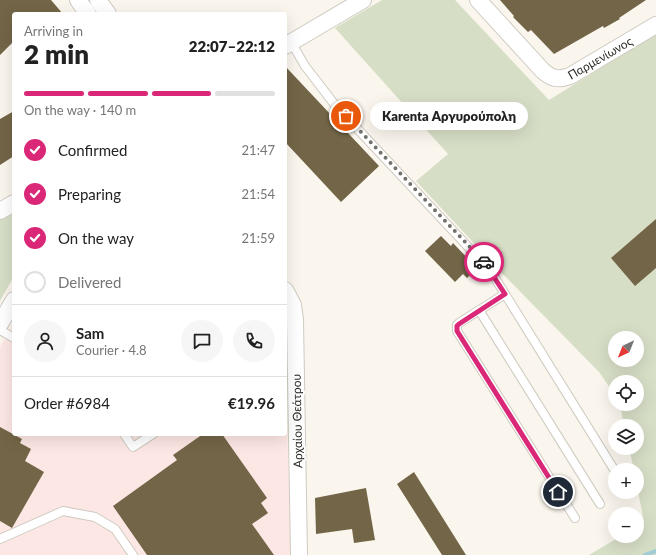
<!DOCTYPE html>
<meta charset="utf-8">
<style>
:root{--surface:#fff;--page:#f6f6f6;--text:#222;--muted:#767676;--line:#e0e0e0;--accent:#db2777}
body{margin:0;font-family:Lato,sans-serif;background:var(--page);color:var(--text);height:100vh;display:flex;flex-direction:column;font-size:15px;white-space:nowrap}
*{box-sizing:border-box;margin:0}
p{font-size:13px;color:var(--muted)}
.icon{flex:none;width:22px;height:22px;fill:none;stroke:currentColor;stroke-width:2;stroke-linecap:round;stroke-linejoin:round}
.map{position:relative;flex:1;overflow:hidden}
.drawer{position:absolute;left:12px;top:12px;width:275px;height:424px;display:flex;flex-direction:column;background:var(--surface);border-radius:4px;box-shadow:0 4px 16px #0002}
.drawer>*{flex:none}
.needle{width:26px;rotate:223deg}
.buttons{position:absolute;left:608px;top:331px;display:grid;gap:8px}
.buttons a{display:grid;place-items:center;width:36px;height:36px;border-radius:50%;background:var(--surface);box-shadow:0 4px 16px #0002;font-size:20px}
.pin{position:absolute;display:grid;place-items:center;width:34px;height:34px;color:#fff;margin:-17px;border:2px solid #fff;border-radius:50%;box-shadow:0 1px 4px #0007}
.courier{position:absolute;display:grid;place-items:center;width:40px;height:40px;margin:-20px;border:3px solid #db2777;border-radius:50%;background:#fff;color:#222;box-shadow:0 1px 5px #0007}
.bubble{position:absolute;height:28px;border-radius:14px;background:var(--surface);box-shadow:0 4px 16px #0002;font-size:13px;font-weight:800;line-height:28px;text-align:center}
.summary em{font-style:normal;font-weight:800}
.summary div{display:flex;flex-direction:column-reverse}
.summary{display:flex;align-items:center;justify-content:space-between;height:68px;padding:0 12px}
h1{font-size:26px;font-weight:800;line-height:30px}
.bar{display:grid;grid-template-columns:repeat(4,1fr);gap:6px 4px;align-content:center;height:48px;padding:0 12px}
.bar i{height:5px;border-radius:3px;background:var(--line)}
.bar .on{background:var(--accent)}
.bar p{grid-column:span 4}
.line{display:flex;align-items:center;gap:10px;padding:0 12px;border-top:1px solid var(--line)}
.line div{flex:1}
.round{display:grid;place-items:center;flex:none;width:42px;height:42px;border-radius:21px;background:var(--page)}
ol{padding:0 12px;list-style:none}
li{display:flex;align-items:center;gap:12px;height:44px}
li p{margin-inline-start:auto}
li .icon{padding:4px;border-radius:50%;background:var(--accent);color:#fff;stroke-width:4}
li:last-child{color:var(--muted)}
li i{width:22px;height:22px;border:2px solid var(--line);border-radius:50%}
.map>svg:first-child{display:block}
.industrial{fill:#fde7e4}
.green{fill:#d7dec6;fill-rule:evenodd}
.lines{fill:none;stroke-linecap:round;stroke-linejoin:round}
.stream{stroke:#a2cdd5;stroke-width:4}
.building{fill:#736547}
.lane-casing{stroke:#cecac1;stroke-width:10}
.street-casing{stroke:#cecac1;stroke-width:18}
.lane{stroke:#fff;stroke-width:8}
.street{stroke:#fff;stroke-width:16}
.done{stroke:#74726c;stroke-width:4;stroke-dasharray:0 7.2}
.route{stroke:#db2777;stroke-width:5}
.labels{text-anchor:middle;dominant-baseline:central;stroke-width:4;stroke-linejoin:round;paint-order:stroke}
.street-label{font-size:12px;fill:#2c2b27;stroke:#fff}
</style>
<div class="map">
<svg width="656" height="555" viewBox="0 0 656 555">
<rect width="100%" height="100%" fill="#fbf6ed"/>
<path class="industrial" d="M14 322V434H285V425L287 424 291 555H0V347Z"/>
<path class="green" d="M382 0H455L549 100 656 34V555H589L621 536H637V526L644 522 637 486V470H634L629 448H637V426H624L620 404H637V382H615V395L599 372 498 269 416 181 448 154 335 28ZM615 338H637V360H615Z
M14 210V276L0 301V218Z
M285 337 287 424 285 425Z"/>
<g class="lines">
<path class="stream" d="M645 555 656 551"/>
</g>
<path class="building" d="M0 0H51L63 14H14V41L0 55Z
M500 0H646L619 18 620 19 604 28 603 26 554 54 531 30 528 32 513 17 514 16Z
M285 66 379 166 341 202 285 142Z
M14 111V156L0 165V119Z
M656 219V268L635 286 611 258Z
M441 236 451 246 453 243 473 264 470 267 474 271 467 278 463 274 455 282 425 251Z
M0 427 22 439 20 443 31 449 25 461 44 472 12 528 0 521Z
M203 434H222L267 498 261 503 268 513 252 524 274 555H147L113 506 177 460 173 455Z
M414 472 466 555H442L397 484Z
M366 488 375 540 354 543 352 529 316 534 315 498Z"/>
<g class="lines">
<g class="lane-casing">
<path id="lane" d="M291 42 305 66 335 105 487 267 495 278 615 471
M505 294 459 323 457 325V331L575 518
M479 310 600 504
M0 330 14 338
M124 434 133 447 153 434
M0 539 63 511 95 517 115 529 133 555"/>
</g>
<g class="street-casing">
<path id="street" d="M78 0 88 14
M98 0 108 14
M478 0 543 71C552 79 559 80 570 76L656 25
M285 46 363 0
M0 211 14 203
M285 290 293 305 295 320 299 555
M0 324 14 300"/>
</g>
<use href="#lane" class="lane"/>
<use href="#street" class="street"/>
</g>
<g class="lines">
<path class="done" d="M346 116 484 262"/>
<path class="route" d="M484 262 505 294 459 324 457 326V331L558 492"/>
</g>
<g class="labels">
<g class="street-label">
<text transform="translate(600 58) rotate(-30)">Παρμενίωνος</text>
<text transform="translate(297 421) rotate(-91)">Αρχαίου Θεάτρου</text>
</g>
</g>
</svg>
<div class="buttons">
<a><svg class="needle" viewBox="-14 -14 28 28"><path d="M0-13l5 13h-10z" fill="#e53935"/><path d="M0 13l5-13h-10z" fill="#767676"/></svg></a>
<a><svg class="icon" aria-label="locate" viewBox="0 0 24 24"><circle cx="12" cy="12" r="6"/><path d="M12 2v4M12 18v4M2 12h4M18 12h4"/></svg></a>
<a><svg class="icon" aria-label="layers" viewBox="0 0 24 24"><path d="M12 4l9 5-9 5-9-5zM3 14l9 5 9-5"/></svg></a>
<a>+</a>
<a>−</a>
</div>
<div class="pin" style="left:346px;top:116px;background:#ea580c"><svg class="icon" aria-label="bag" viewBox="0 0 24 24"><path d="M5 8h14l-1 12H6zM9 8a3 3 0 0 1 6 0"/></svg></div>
<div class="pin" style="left:558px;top:492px;background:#1f2937"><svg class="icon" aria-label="home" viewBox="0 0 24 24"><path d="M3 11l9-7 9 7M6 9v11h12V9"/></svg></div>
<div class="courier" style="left:484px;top:262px"><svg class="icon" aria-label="car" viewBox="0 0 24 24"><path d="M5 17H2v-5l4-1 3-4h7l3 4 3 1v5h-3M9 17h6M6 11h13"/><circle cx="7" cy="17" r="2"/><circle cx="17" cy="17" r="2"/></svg></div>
<div class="bubble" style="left:370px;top:102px;width:158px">Karenta Αργυρούπολη</div>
<section class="drawer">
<div class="summary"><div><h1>2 min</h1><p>Arriving in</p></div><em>22:07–22:12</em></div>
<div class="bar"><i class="on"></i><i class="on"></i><i class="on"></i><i></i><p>On the way · 140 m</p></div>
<ol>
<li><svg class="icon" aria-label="check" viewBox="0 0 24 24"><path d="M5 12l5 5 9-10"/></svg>Confirmed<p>21:47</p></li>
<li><svg class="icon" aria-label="check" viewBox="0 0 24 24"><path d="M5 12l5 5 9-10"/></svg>Preparing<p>21:54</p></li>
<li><svg class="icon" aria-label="check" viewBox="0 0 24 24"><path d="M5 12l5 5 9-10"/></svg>On the way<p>21:59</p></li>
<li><i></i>Delivered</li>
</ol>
<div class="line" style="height:72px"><a class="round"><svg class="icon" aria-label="person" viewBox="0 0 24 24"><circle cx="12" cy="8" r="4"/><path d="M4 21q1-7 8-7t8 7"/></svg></a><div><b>Sam</b><p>Courier · 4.8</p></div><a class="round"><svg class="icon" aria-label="chat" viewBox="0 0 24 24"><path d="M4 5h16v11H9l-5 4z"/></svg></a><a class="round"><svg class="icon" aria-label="phone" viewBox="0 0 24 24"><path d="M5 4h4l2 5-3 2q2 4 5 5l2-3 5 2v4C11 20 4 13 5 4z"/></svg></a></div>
<div class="line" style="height:52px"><div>Order #6984</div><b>€19.96</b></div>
</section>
</div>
